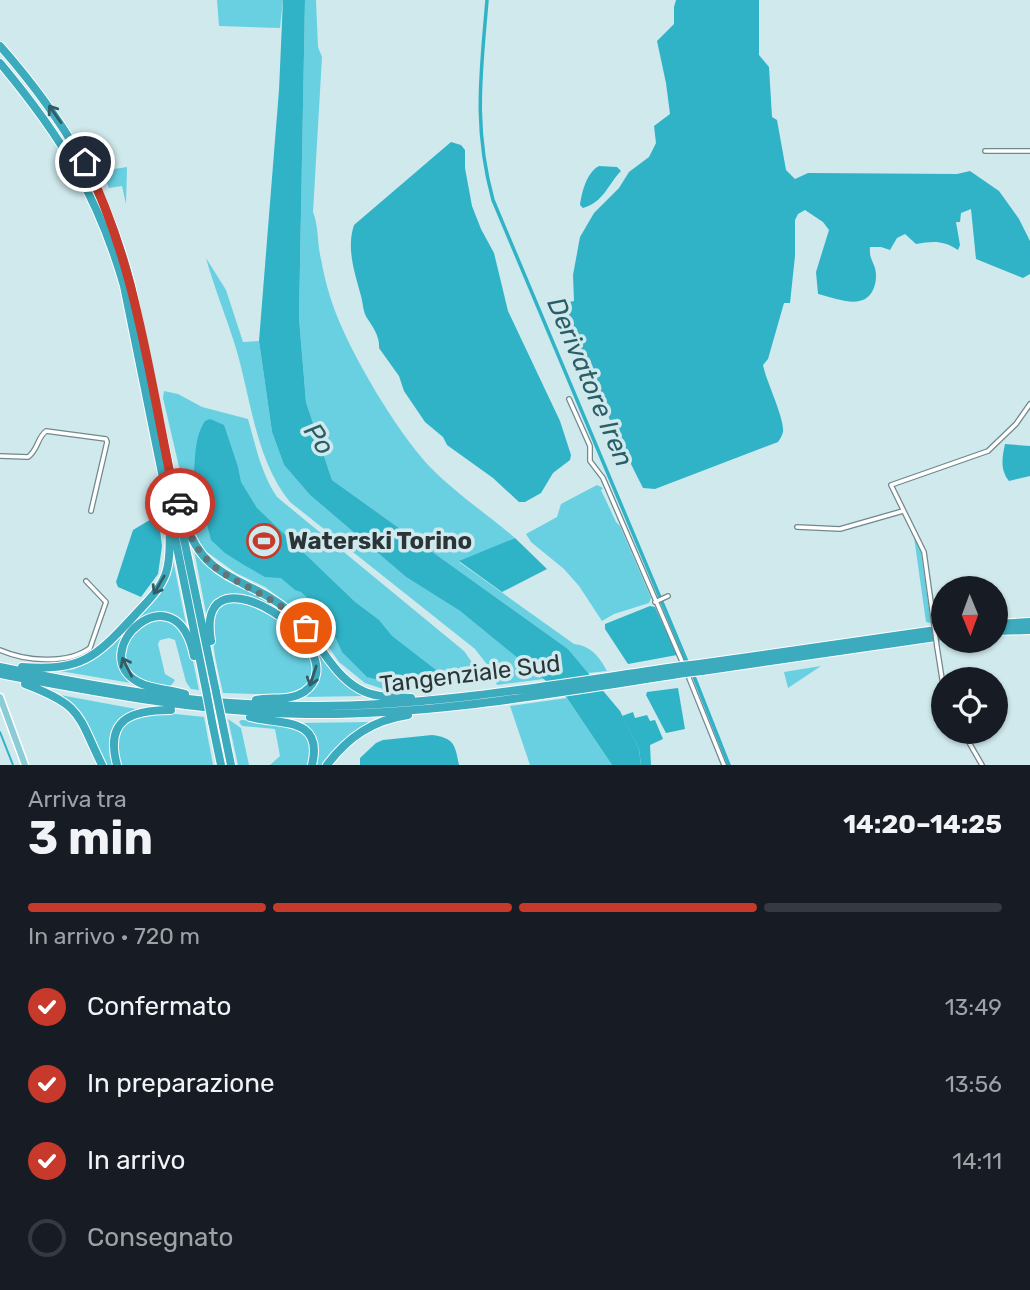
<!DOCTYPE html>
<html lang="it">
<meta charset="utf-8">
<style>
:root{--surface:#171b24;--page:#242831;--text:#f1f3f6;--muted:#9ea1a6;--line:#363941;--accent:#c73a2b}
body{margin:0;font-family:Rubik,sans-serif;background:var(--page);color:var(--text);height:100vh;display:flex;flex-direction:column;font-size:26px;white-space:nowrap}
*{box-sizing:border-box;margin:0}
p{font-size:23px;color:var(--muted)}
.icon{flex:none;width:38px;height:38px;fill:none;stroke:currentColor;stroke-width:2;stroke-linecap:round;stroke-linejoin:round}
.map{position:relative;height:765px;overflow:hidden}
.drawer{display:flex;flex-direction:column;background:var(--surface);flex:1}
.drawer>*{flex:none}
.needle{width:46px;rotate:179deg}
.buttons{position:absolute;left:931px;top:576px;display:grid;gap:14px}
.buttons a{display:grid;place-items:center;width:77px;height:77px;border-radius:50%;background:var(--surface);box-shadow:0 2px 5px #0004;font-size:35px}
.pin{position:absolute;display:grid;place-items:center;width:60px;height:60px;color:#fff;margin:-30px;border:4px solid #fff;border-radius:50%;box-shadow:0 2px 7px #0007}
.courier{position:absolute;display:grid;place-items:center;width:70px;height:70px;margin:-35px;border:5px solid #c73a2b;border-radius:50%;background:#fff;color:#222;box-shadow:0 2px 9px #0007}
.head em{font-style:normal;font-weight:700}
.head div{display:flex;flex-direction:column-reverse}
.head{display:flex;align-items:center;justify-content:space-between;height:119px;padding:0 28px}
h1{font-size:46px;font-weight:700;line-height:52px}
.bar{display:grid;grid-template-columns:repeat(4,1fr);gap:10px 7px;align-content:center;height:84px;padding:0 28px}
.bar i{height:9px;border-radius:5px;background:var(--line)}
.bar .active{background:var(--accent)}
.bar p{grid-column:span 4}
ol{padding:0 28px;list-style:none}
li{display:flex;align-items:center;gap:21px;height:77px}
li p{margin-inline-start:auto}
li .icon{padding:7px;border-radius:50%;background:var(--accent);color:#fff;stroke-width:4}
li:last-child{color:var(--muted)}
li i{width:38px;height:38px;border:4px solid var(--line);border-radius:50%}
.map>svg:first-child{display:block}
.green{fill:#69d0e1}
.forest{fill:#2fb3c7}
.water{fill:#30b3c7}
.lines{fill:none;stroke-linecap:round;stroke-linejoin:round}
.stream{stroke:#30b3c7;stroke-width:2}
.canal{stroke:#30b3c7;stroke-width:3.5}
.minor-casing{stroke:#71888c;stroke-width:6}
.primary-casing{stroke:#fff;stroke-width:9}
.motorway-casing{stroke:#fff;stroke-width:10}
.minor{stroke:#fff;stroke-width:3.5}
.primary{stroke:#8acdd7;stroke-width:6}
.motorway{stroke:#3cabbd;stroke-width:8}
.minor-bridge-casing{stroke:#71888c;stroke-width:6;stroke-linecap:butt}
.motorway-bridge-casing{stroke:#fff;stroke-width:10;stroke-linecap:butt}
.minor-bridge{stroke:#fff;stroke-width:3.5}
.motorway-bridge{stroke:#3cabbd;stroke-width:8}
.oneway{stroke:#315e66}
.done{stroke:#647477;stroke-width:7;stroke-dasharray:0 12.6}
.route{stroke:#c73a2b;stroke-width:9}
.labels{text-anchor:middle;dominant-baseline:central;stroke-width:7;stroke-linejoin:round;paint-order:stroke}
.poi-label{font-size:24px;font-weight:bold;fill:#2b3537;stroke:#cfe9ed;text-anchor:start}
.street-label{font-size:24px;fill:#2b3537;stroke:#cfe9ed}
.water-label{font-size:26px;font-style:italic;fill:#2b5e67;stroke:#cfe9ed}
</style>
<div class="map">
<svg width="1030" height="765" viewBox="0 0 1030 765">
<rect width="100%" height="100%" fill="#cfe9ed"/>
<path class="green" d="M217 0H283L280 28 219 26Z
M305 0H316L318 47 322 57 313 212C319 227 317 243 321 259 324 276 329 295 335 311 352 356 396 430 429 466 454 492 487 514 515 538L459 562 574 644C591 646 599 656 607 671L588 673 568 649 332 480 306 402 299 318Z
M127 167 126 204 122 186 109 188 101 171Z
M206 258 226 290 243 342 259 341 272 432 284 465 310 495 406 577 460 611 544 679 497 685 492 671 475 649 290 502C255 459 251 397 235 345 226 316 214 287 206 258Z
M164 391 178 394 202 407 248 419C256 447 261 473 277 497L464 651 479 672 476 682 389 691 365 683 339 662 318 632 295 609 265 587 236 573 204 550 194 531 163 398Z
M597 485 603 488 601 490 616 522 620 526 651 598 649 603 614 614 602 621 579 586 564 569 531 542 526 534 557 517 561 504Z
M914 537 920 546 931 623 926 622Z
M194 550 217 573 260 595 288 614 365 696 303 697C311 689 322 678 319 664 314 637 256 588 227 596L207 618Z
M173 560 186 624 172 615 157 613C126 637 104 644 131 683L54 670 82 665 102 653 154 599Z
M238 600C272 614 304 631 314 669L305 687 290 695 223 693C219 672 205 627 218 609 224 602 230 602 238 600Z
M158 618 177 624 189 642 199 690 191 689 186 682 175 640 169 638 160 640 158 644 165 674 175 680 170 687C160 685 148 685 138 679 116 666 124 637 143 624 147 621 153 620 158 618Z
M821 666 788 688 784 672Z
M60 695 136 709 118 725 116 765H105C94 738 85 713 60 695Z
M567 698 612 765H530L510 706Z
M157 712 204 717 213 765H121C118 751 114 730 128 721 135 716 149 715 157 712Z
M228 719 241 728 249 765H238Z
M241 720C260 722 302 720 310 742 312 748 310 758 309 765H270L280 756 275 729 242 726 239 722Z
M373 722 324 765H315L317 751 299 723Z"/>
<path class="forest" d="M158 515 162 546 158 574 141 597 118 587 116 582 133 530Z
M515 538 547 569 502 592 459 561Z
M650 606 655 607 677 655 628 664 605 629V624Z
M678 688 685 729 666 733 646 695 647 692Z
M633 712 635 718 647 715 650 721 655 720 663 739 650 745 651 765H641L639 749 622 716Z"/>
<path class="water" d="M283 0H305L299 318 306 402 332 480 568 649 620 711 639 749 641 765H612L567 698 460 611 406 577 310 495 284 465 272 432 259 341 279 90Z
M676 0H759V55L769 67 772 117 777 120 786 170 795 179 808 173 957 174 970 171 999 191 1019 219 1030 241V274L1023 278 976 259 971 209 961 213 960 222H956L960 245 958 250C943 240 933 241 916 244L905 234 897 238 890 250 881 247H870C869 257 872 259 875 268 877 276 876 283 873 290 863 311 836 298 818 294L816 272 829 230 823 222 805 210 798 214 795 220V256L790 303H784L768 359 763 365C766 381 785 419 783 432 782 436 780 439 778 442L655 489 643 488C614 430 583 366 564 303L574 301 573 275 580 237 594 213 619 188 629 172 649 157 656 143 654 126 670 114 666 83 657 41 674 24V7Z
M451 142 461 145 465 150V168L472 206 481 229 494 253 508 311 560 421 571 455 570 460 553 473 541 493 525 502H519L493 478 447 445 443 437 425 422 404 391 399 376 379 348C380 337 373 327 367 318 363 312 363 303 361 296 355 273 346 249 354 225Z
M599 166 617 167 621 171C608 184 604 202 583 208L580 205C582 191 587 172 599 166Z
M210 419 224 425 238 467 241 482 257 508 355 602 379 620 392 636 436 670 437 675 431 679 405 683 400 681 387 682 367 677 342 652 335 636 321 620 310 600 301 592 295 590 281 578 265 577 244 565 225 553 211 540 198 489 193 481C196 462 193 439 205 421Z
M1005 444 1030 446V476L1009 481C1000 470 1002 458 1005 444Z
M432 735C454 738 455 744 459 765H360V758L376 743 383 740Z"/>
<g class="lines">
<path class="stream" d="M0 732 13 765"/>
<path class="canal" d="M487 0C481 73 473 127 493 200L688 664
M693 674 729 765"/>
<g class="minor-casing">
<path id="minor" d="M985 151H1030
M569 399 590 446V461L603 478 684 666
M0 456 28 457C38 450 37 438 46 431L106 439 107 442 91 511
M797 527 840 529 903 511
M655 602 668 596
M933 617 924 552 891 485 988 451 1016 424 1030 404
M937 647 943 685
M0 650C25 661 67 665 90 648L106 602 86 581
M687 673 724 765
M963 732 982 765"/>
</g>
<g class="primary-casing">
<path id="primary" d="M0 697 25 765"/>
</g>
<g class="motorway-casing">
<path id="motorway" d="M0 46C65 120 107 191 131 286L216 692
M0 63C60 135 98 195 124 286L206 690
M185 521C205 584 249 576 291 613 317 635 329 672 359 689 375 698 393 697 411 698
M996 624 1030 622
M996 631 1030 630
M211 641C193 537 363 650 304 692 290 701 272 697 256 700
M699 664 943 629
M0 667C101 688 203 706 306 706 433 707 557 684 682 666
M22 667C82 671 95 658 134 616 146 603 160 590 166 573 171 559 169 544 170 530
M702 671 943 636
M0 674C102 693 201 712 305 714 432 716 559 692 685 673
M25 684C83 706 77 714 102 765
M185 694C170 689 152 690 138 682 84 652 176 566 194 656
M250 717C280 725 324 716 312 765
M212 722 221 765
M223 726 231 765
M117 765C104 718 133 710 171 710
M327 765C348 737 373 720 408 715"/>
</g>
<use href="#minor" class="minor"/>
<use href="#primary" class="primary"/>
<use href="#motorway" class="motorway"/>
<g class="minor-bridge-casing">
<path id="minor-bridge" d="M933 617 937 647"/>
</g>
<g class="motorway-bridge-casing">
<path id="motorway-bridge" d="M682 666 699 664
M685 673 702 671
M206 690 212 722
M216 692 223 726"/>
</g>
<use href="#minor-bridge" class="minor-bridge"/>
<use href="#motorway-bridge" class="motorway-bridge"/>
</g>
<defs><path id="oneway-shaft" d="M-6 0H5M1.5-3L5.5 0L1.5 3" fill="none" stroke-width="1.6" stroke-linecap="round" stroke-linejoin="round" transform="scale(1.75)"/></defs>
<g class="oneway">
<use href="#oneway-shaft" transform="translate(55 114) rotate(-125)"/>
<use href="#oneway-shaft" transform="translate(159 585) rotate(120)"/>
<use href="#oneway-shaft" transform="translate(127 667) rotate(-117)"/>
<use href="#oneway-shaft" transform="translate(313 676) rotate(108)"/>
</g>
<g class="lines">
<path class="done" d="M180 503C198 590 256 574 306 628"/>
<path class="route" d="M85 162C134 261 148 367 170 474L180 503"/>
</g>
<defs>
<g id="stadium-ring" transform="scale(1.75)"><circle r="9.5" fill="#cfe9ed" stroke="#c73a2b" stroke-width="1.5"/><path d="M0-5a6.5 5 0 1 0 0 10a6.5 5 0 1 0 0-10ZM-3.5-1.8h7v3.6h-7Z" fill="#c73a2b"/></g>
</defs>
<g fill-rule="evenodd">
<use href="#stadium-ring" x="264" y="541"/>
</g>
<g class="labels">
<g class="poi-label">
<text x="288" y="541">Waterski Torino</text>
</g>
<g class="street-label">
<text transform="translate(470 674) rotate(-7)">Tangenziale Sud</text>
</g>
<g class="water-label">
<text transform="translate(590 382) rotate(67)">Derivatore Iren</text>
<text transform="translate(319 439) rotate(56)">Po</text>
</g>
</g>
</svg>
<div class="buttons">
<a><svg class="needle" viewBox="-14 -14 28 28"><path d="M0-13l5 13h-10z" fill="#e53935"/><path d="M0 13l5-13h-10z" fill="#9ea1a6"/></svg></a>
<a><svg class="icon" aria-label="locate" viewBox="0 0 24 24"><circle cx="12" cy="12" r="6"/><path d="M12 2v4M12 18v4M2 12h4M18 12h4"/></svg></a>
</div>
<div class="pin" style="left:306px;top:628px;background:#ea580c"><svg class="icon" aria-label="bag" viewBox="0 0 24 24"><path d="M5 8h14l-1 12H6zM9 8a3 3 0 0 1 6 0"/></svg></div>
<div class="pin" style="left:85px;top:162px;background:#1f2937"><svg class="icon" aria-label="home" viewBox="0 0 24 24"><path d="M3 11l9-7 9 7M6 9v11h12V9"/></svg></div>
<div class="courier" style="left:180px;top:503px"><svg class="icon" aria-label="car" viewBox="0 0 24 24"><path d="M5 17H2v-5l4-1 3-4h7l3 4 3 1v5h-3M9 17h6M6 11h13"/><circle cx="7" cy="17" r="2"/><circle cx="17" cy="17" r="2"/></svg></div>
</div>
<section class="drawer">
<div class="head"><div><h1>3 min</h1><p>Arriva tra</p></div><em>14:20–14:25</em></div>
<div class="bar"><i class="active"></i><i class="active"></i><i class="active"></i><i></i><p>In arrivo · 720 m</p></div>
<ol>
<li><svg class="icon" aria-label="check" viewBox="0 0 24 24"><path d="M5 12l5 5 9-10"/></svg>Confermato<p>13:49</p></li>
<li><svg class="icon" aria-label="check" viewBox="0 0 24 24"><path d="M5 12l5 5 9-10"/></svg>In preparazione<p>13:56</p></li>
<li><svg class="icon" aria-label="check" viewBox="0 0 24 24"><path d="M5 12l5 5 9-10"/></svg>In arrivo<p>14:11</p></li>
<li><i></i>Consegnato</li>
</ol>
</section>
